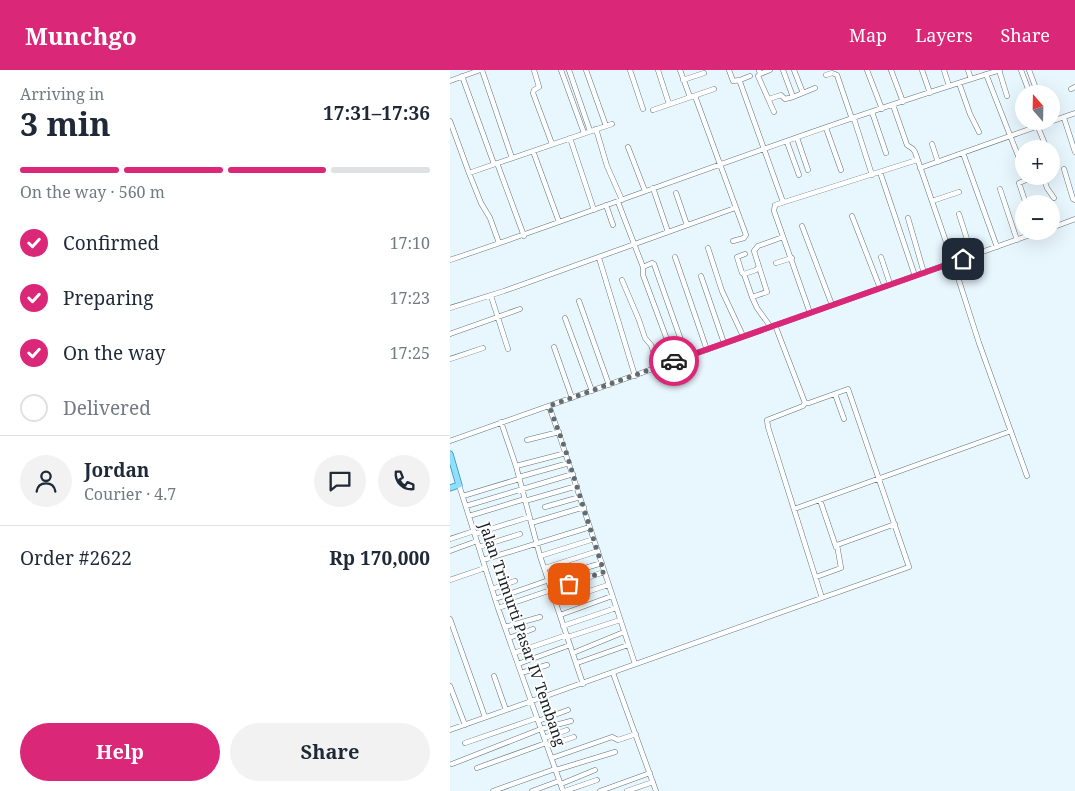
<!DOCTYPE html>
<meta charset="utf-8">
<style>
:root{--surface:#fff;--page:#f2f2f3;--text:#1f2937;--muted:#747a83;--line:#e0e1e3;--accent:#db2777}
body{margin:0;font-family:"Noto Serif",serif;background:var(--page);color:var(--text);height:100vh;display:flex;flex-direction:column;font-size:19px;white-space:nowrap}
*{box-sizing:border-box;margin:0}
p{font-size:16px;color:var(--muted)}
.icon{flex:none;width:28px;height:28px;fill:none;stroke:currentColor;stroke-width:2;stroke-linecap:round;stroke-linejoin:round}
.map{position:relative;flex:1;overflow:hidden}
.panel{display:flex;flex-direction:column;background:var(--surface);width:450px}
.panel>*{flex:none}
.needle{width:32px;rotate:340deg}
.buttons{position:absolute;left:565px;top:15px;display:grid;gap:10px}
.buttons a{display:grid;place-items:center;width:45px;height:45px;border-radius:50%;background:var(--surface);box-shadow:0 5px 20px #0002;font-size:25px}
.pin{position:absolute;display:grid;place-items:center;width:42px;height:42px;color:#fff;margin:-21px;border-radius:10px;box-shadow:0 2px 8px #0006}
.courier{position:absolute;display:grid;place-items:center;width:50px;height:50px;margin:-25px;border:4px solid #db2777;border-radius:50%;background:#fff;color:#222;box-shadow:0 1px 6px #0007}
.summary em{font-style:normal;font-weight:700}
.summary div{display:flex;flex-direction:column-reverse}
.summary{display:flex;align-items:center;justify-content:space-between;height:85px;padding:0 20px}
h1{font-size:32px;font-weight:700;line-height:38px}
.bar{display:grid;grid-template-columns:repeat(4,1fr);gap:8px 5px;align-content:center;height:60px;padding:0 20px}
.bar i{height:6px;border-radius:4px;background:var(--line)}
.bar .on{background:var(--accent)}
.bar p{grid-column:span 4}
.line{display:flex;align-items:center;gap:12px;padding:0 20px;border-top:1px solid var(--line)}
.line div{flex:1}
.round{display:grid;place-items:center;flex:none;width:52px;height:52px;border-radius:26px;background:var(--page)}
ol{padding:0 20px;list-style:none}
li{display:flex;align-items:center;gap:15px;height:55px}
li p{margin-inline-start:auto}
li .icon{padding:5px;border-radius:50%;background:var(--accent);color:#fff;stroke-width:4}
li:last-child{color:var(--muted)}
li i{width:28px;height:28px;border:2px solid var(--line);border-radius:50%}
.button{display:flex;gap:10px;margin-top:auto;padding:10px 20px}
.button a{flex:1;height:58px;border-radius:30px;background:var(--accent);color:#fff;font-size:20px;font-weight:700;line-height:58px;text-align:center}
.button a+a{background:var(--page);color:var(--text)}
header{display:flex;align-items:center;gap:30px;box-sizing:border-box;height:70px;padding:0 25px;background:var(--accent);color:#fff}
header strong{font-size:24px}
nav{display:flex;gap:28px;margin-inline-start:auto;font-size:18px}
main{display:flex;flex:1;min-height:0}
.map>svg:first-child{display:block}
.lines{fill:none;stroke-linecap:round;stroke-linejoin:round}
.minor-casing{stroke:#5f747e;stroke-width:5.5}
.major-casing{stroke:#368eaf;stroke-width:7}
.minor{stroke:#fff;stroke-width:4.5}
.major{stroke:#90dffc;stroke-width:5.5}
.done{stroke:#616b70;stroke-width:5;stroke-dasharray:0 9}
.route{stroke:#db2777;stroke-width:6}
.labels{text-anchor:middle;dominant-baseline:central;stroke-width:4;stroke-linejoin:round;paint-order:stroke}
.street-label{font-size:15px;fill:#182024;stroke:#fff}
</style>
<header>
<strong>Munchgo</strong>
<nav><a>Map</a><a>Layers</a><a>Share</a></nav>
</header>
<main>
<section class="panel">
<div class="summary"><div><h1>3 min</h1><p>Arriving in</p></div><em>17:31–17:36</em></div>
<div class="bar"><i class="on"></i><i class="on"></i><i class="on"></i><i></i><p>On the way · 560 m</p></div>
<ol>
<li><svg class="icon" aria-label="check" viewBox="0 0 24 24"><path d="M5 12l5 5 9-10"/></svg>Confirmed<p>17:10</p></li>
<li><svg class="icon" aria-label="check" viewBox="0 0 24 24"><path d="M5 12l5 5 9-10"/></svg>Preparing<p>17:23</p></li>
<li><svg class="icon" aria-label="check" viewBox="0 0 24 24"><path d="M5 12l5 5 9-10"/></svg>On the way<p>17:25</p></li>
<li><i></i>Delivered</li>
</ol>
<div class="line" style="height:90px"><a class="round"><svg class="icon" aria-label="person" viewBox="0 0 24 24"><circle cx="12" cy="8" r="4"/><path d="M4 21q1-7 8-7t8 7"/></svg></a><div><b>Jordan</b><p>Courier · 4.7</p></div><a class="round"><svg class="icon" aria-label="chat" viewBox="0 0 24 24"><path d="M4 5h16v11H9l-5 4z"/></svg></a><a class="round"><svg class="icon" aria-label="phone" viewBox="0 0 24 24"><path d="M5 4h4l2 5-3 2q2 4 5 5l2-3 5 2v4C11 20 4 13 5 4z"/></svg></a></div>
<div class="line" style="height:65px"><div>Order #2622</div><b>Rp 170,000</b></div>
<div class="button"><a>Help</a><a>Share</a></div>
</section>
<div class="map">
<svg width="625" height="721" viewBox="0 0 625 721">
<rect width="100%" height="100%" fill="#e8f6fd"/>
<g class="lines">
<g class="minor-casing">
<path id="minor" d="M32 0 62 88
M84 0 89 17 84 20 83 23 102 74
M111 0 134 63
M119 0 140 61
M136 0 156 56
M180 0 193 39
M208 0 219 34
M230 0 240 27
M279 0 283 11 290 10
M309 0 310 4 308 6 324 42
M333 0 343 27 365 18
M344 0 353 23
M417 0 432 39
M441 0 453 32
M472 0 480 23
M494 0 499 16
M518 0 521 9
M549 0 557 26
M571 0 580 24
M579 0 588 24
M310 4 320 0
M536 4 574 101
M376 5 382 3 387 5 402 49
M12 6 44 94
M300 6 290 10V12L333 132
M233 10 254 3
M0 11 30 0
M509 13 520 44 529 62
M621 19 625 17
M245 26 296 165 294 168 283 171
M319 29 331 25 335 29 343 27
M443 35 457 75 463 79 465 82 503 192 529 273 577 406
M203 40 264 19
M422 42 436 83
M614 48 625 82
M404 49 422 105
M0 51 19 103 31 133 40 148 49 173
M588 57 597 79
M376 58 391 100
M146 59 157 96 172 130
M120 68 144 140
M347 68 358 100
M337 72 349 105
M482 74 488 92
M178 77 195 121
M83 81 109 152
M513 83 547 177
M601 88 603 96 601 99
M47 93 74 166
M470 98 625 43
M614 99 623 129 625 130
M430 102 465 206
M19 103 162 54
M593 106 597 118 604 128
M203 118 218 162
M550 119 567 170
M226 123 237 155
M482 131 509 122
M168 132 193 197 202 193 204 194 237 287
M576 134 569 113 585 106
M156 135 163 155
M509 144 522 185
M402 146 430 218
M458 148 474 203
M352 156 382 235
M601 158 625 149
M258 178 272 221 293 266
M295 184 287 187 292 203 294 204 306 200 309 197
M225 187 257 280
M431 187 440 214
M149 188 185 306
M0 190C183 128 364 57 550 0
M326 193 342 188
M193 197V205L225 291
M294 204 302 227 317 222 304 181 308 176 333 167
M251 206 274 273
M172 210 189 250 195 268 201 275 209 297
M41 226 58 279
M302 227 307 238 320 256
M129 231 159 315
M0 238 54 221 285 138
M360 243 324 141 325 135 467 90
M115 248 142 321
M325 255 355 333
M0 264 70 239
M104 277 122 328
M0 289 33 278
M385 324 394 349
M99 336 109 364 185 594
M51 352 66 396 90 486 133 614
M77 370 109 362
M0 371 591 161
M66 396 116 383
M69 407 119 393
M9 415 48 538 113 721
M13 426 69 409
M370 430 386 477
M75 431 127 416
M16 436 123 404
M95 437 130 427
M344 439 561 361
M19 446 75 429
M81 453 134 437
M25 464 79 447
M0 469 24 461
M29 477 70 464
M0 481 27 471
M90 486 144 469
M33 490 140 457
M95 498 148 481
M366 507 391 498 387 475 445 454
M98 509 152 493
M0 510 35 498
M42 519 65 511
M45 529 99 510
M106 532 158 515
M48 538 154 502
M110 545 162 526
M0 549 35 647
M113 556 166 538
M55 557 90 547
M118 567 170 550
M59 568 83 559
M64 583 117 565
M123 583 174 562
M127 593 178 575
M68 594 120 575
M71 603 97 595
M163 603 206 721
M44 606 56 640
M0 616 15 655
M88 651 118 640
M0 660 459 497 398 319 359 333H355L353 336 317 350 318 357 372 528
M94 668 117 660
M15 673 87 648
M97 676 124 667
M102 688 162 667 168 670 186 664
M2 694 91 659 121 651
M27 698 96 673
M106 700 165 682
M111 714 145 700
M43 721 105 699
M82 721 109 711
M115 721 147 710
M150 721 200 703
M177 721 203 712"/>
</g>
<g class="major-casing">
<path id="major" d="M0 384 9 415 0 418"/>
</g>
<use href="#minor" class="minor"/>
<use href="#major" class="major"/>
</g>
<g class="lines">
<path class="done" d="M119 514 154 502 113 373 99 336 224 291"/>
<path class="route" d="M224 291 513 189"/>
</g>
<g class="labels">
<g class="street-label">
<text transform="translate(73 564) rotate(71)">Jalan Trimurti Pasar IV Tembang</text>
</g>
</g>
</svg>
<div class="buttons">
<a><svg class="needle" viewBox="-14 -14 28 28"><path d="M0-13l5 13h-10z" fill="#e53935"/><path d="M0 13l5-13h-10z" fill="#747a83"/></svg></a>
<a>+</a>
<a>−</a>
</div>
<div class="pin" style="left:119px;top:514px;background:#ea580c"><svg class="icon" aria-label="bag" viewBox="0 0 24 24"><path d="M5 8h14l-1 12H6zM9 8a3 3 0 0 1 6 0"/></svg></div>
<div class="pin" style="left:513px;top:189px;background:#1f2937"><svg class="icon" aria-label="home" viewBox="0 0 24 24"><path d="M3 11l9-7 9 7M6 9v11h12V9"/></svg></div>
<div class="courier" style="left:224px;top:291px"><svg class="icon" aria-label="car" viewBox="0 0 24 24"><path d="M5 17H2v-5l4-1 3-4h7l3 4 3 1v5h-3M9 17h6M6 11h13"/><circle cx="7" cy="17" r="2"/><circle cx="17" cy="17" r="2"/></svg></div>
</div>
</main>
